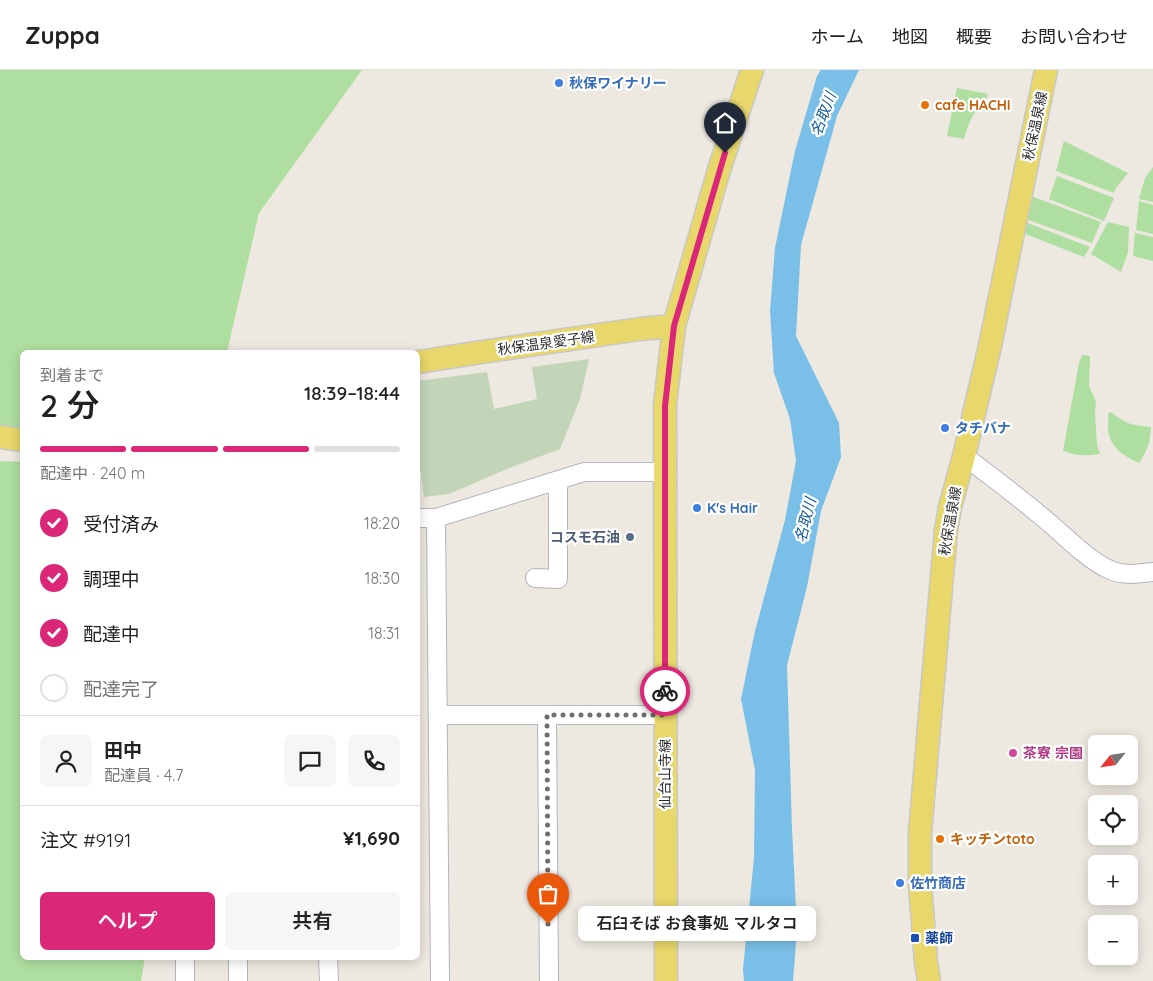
<!DOCTYPE html>
<html lang="ja">
<meta charset="utf-8">
<style>
:root{--surface:#fff;--page:#f6f6f6;--text:#222;--muted:#767676;--line:#e0e0e0;--accent:#db2777}
body{margin:0;font-family:Quicksand,"Noto Sans JP",sans-serif;background:var(--page);color:var(--text);height:100vh;display:flex;flex-direction:column;font-size:19px;white-space:nowrap}
*{box-sizing:border-box;margin:0}
p{font-size:16px;color:var(--muted)}
.icon{flex:none;width:28px;height:28px;fill:none;stroke:currentColor;stroke-width:2;stroke-linecap:round;stroke-linejoin:round}
.map{position:relative;flex:1;overflow:hidden}
.panel{position:absolute;left:20px;top:280px;width:400px;height:610px;display:flex;flex-direction:column;background:var(--surface);border-radius:8px;box-shadow:0 2px 12px #0003}
.panel>*{flex:none}
.needle{width:32px;rotate:240deg}
.tools{position:absolute;left:1088px;top:665px;display:grid;gap:10px}
.tools a{display:grid;place-items:center;width:50px;height:50px;border-radius:8px;background:var(--surface);box-shadow:0 2px 12px #0003;font-size:25px}
.pin{position:absolute;display:grid;place-items:center;width:42px;height:42px;color:#fff;margin:-51px -21px;border-radius:50% 50% 50% 0;rotate:-45deg;box-shadow:0 0 5px #0007}
.pin .icon{rotate:45deg}
.courier{position:absolute;display:grid;place-items:center;width:50px;height:50px;margin:-25px;border:4px solid #db2777;border-radius:50%;background:#fff;color:#222;box-shadow:0 1px 6px #0007}
.bubble{position:absolute;height:35px;border-radius:8px;background:var(--surface);box-shadow:0 2px 12px #0003;font-size:16px;font-weight:600;line-height:35px;text-align:center}
.headline em{font-style:normal;font-weight:600}
.headline div{display:flex;flex-direction:column-reverse}
.headline{display:flex;align-items:center;justify-content:space-between;height:85px;padding:0 20px}
h1{font-size:32px;font-weight:600;line-height:38px}
.bar{display:grid;grid-template-columns:repeat(4,1fr);gap:8px 5px;align-content:center;height:60px;padding:0 20px}
.bar i{height:6px;border-radius:4px;background:var(--line)}
.bar .active{background:var(--accent)}
.bar p{grid-column:span 4}
.line{display:flex;align-items:center;gap:12px;padding:0 20px;border-top:1px solid var(--line)}
.line div{flex:1}
.round{display:grid;place-items:center;flex:none;width:52px;height:52px;border-radius:8px;background:var(--page)}
ol{padding:0 20px;list-style:none}
li{display:flex;align-items:center;gap:15px;height:55px}
li p{margin-inline-start:auto}
li .icon{padding:5px;border-radius:50%;background:var(--accent);color:#fff;stroke-width:4}
li:last-child{color:var(--muted)}
li i{width:28px;height:28px;border:2px solid var(--line);border-radius:50%}
.cta{display:flex;gap:10px;margin-top:auto;padding:10px 20px}
.cta a{flex:1;height:58px;border-radius:8px;background:var(--accent);color:#fff;font-size:20px;font-weight:600;line-height:58px;text-align:center}
.cta a+a{background:var(--page);color:var(--text)}
header{display:flex;align-items:center;gap:30px;box-sizing:border-box;height:70px;padding:0 25px;background:var(--surface);border-bottom:1px solid var(--line)}
header strong{font-size:24px}
nav{display:flex;gap:28px;margin-inline-start:auto;font-size:18px}
.map>svg:first-child{display:block}
.green{fill:#afdfa0}
.cemetery{fill:#c3d5b8}
.water{fill:#7abfe7}
.lines{fill:none;stroke-linecap:round;stroke-linejoin:round}
.minor-casing{stroke:#b3b4be;stroke-width:20}
.major-casing{stroke:#c8c8c8;stroke-width:25}
.minor{stroke:#fff;stroke-width:18}
.major{stroke:#e8d76a;stroke-width:22}
.done{stroke:#706e6b;stroke-width:5;stroke-dasharray:0 9}
.route{stroke:#db2777;stroke-width:6}
.shop-dot{fill:#3f7fe0;stroke:#fff;stroke-width:2}
.food-dot{fill:#e8710a;stroke:#fff;stroke-width:2}
.service-dot{fill:#5c6f8a;stroke:#fff;stroke-width:2}
.hotel-dot{fill:#d1479c;stroke:#fff;stroke-width:2}
.transit-dot{fill:#1a4fb4;stroke:#fff;stroke-width:2}
.labels{text-anchor:middle;dominant-baseline:central;stroke-width:4.5;stroke-linejoin:round;paint-order:stroke}
.shop-label{font-size:14px;font-weight:bold;fill:#366cbe;stroke:#fff;text-anchor:start}
.food-label{font-size:14px;font-weight:bold;fill:#c56008;stroke:#fff;text-anchor:start}
.street-label{font-size:14px;fill:#2c2c2c;stroke:#fff}
.service-label{font-size:14px;font-weight:bold;fill:#4e5e75;stroke:#fff;text-anchor:end}
.hotel-label{font-size:14px;font-weight:bold;fill:#b23c85;stroke:#fff;text-anchor:start}
.transit-label{font-size:14px;font-weight:bold;fill:#164399;stroke:#fff;text-anchor:start}
.water-label{font-size:15px;font-style:italic;fill:#175d96;stroke:#fff}
</style>
<header>
<strong>Zuppa</strong>
<nav><a>ホーム</a><a>地図</a><a>概要</a><a>お問い合わせ</a></nav>
</header>
<div class="map">
<svg width="1153" height="911" viewBox="0 0 1153 911">
<rect width="100%" height="100%" fill="#ede8e0"/>
<path class="green" d="M0 0H362L259 143 227 282H22V359L0 356Z
M957 18 988 24C986 31 983 33 978 38 972 46 966 59 964 69L947 66Z
M1064 71 1128 103 1116 118 1114 123 1056 101Z
M1153 97V132L1139 129 1145 108Z
M1057 106 1114 128 1104 151 1049 129Z
M1031 126 1101 152 1092 173 1026 149Z
M1139 131 1153 135V164L1136 160Z
M1025 152 1090 177 1084 187 1023 163Z
M1108 152 1129 157 1128 182 1121 202 1091 184Z
M1135 163 1153 167V191L1133 186Z
M1082 285 1090 286 1089 316 1096 332 1095 344 1097 375 1100 384C1084 386 1078 386 1063 381L1079 293Z
M1111 342C1127 355 1132 355 1151 357 1150 374 1148 379 1139 393 1126 387 1113 380 1109 365 1107 359 1109 350 1108 344Z
M0 391 22 392V888H145L141 911H0Z"/>
<path class="cemetery" d="M589 289 580 329 560 379 512 397 449 424 424 427 421 402H418V311L487 302 494 339 537 329 532 297Z"/>
<path class="water" d="M821 0H859L837 46 801 175 796 266 839 353 841 387 821 441 807 517 787 595 792 758 797 860 793 911H744L743 899 754 788 755 700 741 629 755 561 785 450 796 391 790 349 774 303 770 241 775 178 795 81 817 6Z"/>
<g class="lines">
<g class="minor-casing">
<path id="minor" d="M964 386C995 409 1025 432 1054 457 1070 471 1089 490 1108 499 1122 506 1138 504 1153 502
M418 448H436L584 402H665
M436 448 440 911
M535 508 558 509V410
M438 645H665
M547 645 549 911
M185 888V911
M238 888V911
M328 888 329 911"/>
</g>
<g class="major-casing">
<path id="major" d="M418 292 475 283 640 259 674 256
M0 367 22 370
M666 911 665 335 674 256 719 100 752 0
M929 911 926 892 920 815V762L946 460 950 437 964 386 990 276 1046 0"/>
</g>
<use href="#minor" class="minor"/>
<use href="#major" class="major"/>
</g>
<g class="lines">
<path class="done" d="M548 854 547 645H665V621"/>
<path class="route" d="M665 621V336L674 256 725 83"/>
</g>
<g class="shop-dot">
<circle cx="559" cy="13" r="5"/>
<circle cx="945" cy="358" r="5"/>
<circle cx="697" cy="438" r="5"/>
<circle cx="900" cy="813" r="5"/>
</g>
<g class="food-dot">
<circle cx="925" cy="35" r="5"/>
<circle cx="940" cy="769" r="5"/>
</g>
<circle class="service-dot" cx="630" cy="467" r="5"/>
<circle class="hotel-dot" cx="1013" cy="683" r="5"/>
<rect class="transit-dot" x="910" y="863" width="10" height="10" rx="2.5"/>
<g class="labels">
<g class="shop-label">
<text x="569" y="13">秋保ワイナリー</text>
<text x="955" y="358">タチバナ</text>
<text x="707" y="438">K's Hair</text>
<text x="910" y="813">佐竹商店</text>
</g>
<g class="food-label">
<text x="935" y="35">cafe HACHI</text>
<text x="950" y="769">キッチンtoto</text>
</g>
<g class="street-label">
<text transform="translate(1035 56) rotate(-78)">秋保温泉線</text>
<text transform="translate(546 273) rotate(-8)">秋保温泉愛子線</text>
<text transform="translate(950 451) rotate(-80)">秋保温泉線</text>
<text transform="translate(665 704) rotate(-90)">仙台山寺線</text>
</g>
<g class="service-label">
<text x="620" y="467">コスモ石油</text>
</g>
<g class="hotel-label">
<text x="1023" y="683">茶寮 宗園</text>
</g>
<g class="transit-label">
<text x="925" y="868">薬師</text>
</g>
<g class="water-label">
<text transform="translate(823 44) rotate(-69)">名取川</text>
<text transform="translate(805 450) rotate(-76)">名取川</text>
</g>
</g>
</svg>
<div class="tools">
<a><svg class="needle" viewBox="-14 -14 28 28"><path d="M0-13l5 13h-10z" fill="#e53935"/><path d="M0 13l5-13h-10z" fill="#767676"/></svg></a>
<a><svg class="icon" aria-label="locate" viewBox="0 0 24 24"><circle cx="12" cy="12" r="6"/><path d="M12 2v4M12 18v4M2 12h4M18 12h4"/></svg></a>
<a>+</a>
<a>−</a>
</div>
<div class="pin" style="left:548px;top:854px;background:#ea580c"><svg class="icon" aria-label="bag" viewBox="0 0 24 24"><path d="M5 8h14l-1 12H6zM9 8a3 3 0 0 1 6 0"/></svg></div>
<div class="pin" style="left:725px;top:83px;background:#1f2937"><svg class="icon" aria-label="home" viewBox="0 0 24 24"><path d="M3 11l9-7 9 7M6 9v11h12V9"/></svg></div>
<div class="courier" style="left:665px;top:621px"><svg class="icon" aria-label="bike" viewBox="0 0 24 24"><circle cx="6" cy="16" r="4"/><circle cx="18" cy="16" r="4"/><path d="M6 16l4-8h5l3 8M10 8l3 8H6M13 5h3"/></svg></div>
<div class="bubble" style="left:578px;top:836px;width:238px">石臼そば お食事処 マルタコ</div>
<section class="panel">
<div class="headline"><div><h1>2 分</h1><p>到着まで</p></div><em>18:39–18:44</em></div>
<div class="bar"><i class="active"></i><i class="active"></i><i class="active"></i><i></i><p>配達中 · 240 m</p></div>
<ol>
<li><svg class="icon" aria-label="check" viewBox="0 0 24 24"><path d="M5 12l5 5 9-10"/></svg>受付済み<p>18:20</p></li>
<li><svg class="icon" aria-label="check" viewBox="0 0 24 24"><path d="M5 12l5 5 9-10"/></svg>調理中<p>18:30</p></li>
<li><svg class="icon" aria-label="check" viewBox="0 0 24 24"><path d="M5 12l5 5 9-10"/></svg>配達中<p>18:31</p></li>
<li><i></i>配達完了</li>
</ol>
<div class="line" style="height:90px"><a class="round"><svg class="icon" aria-label="person" viewBox="0 0 24 24"><circle cx="12" cy="8" r="4"/><path d="M4 21q1-7 8-7t8 7"/></svg></a><div><b>田中</b><p>配達員 · 4.7</p></div><a class="round"><svg class="icon" aria-label="chat" viewBox="0 0 24 24"><path d="M4 5h16v11H9l-5 4z"/></svg></a><a class="round"><svg class="icon" aria-label="phone" viewBox="0 0 24 24"><path d="M5 4h4l2 5-3 2q2 4 5 5l2-3 5 2v4C11 20 4 13 5 4z"/></svg></a></div>
<div class="line" style="height:65px"><div>注文 #9191</div><b>¥1,690</b></div>
<div class="cta"><a>ヘルプ</a><a>共有</a></div>
</section>
</div>
